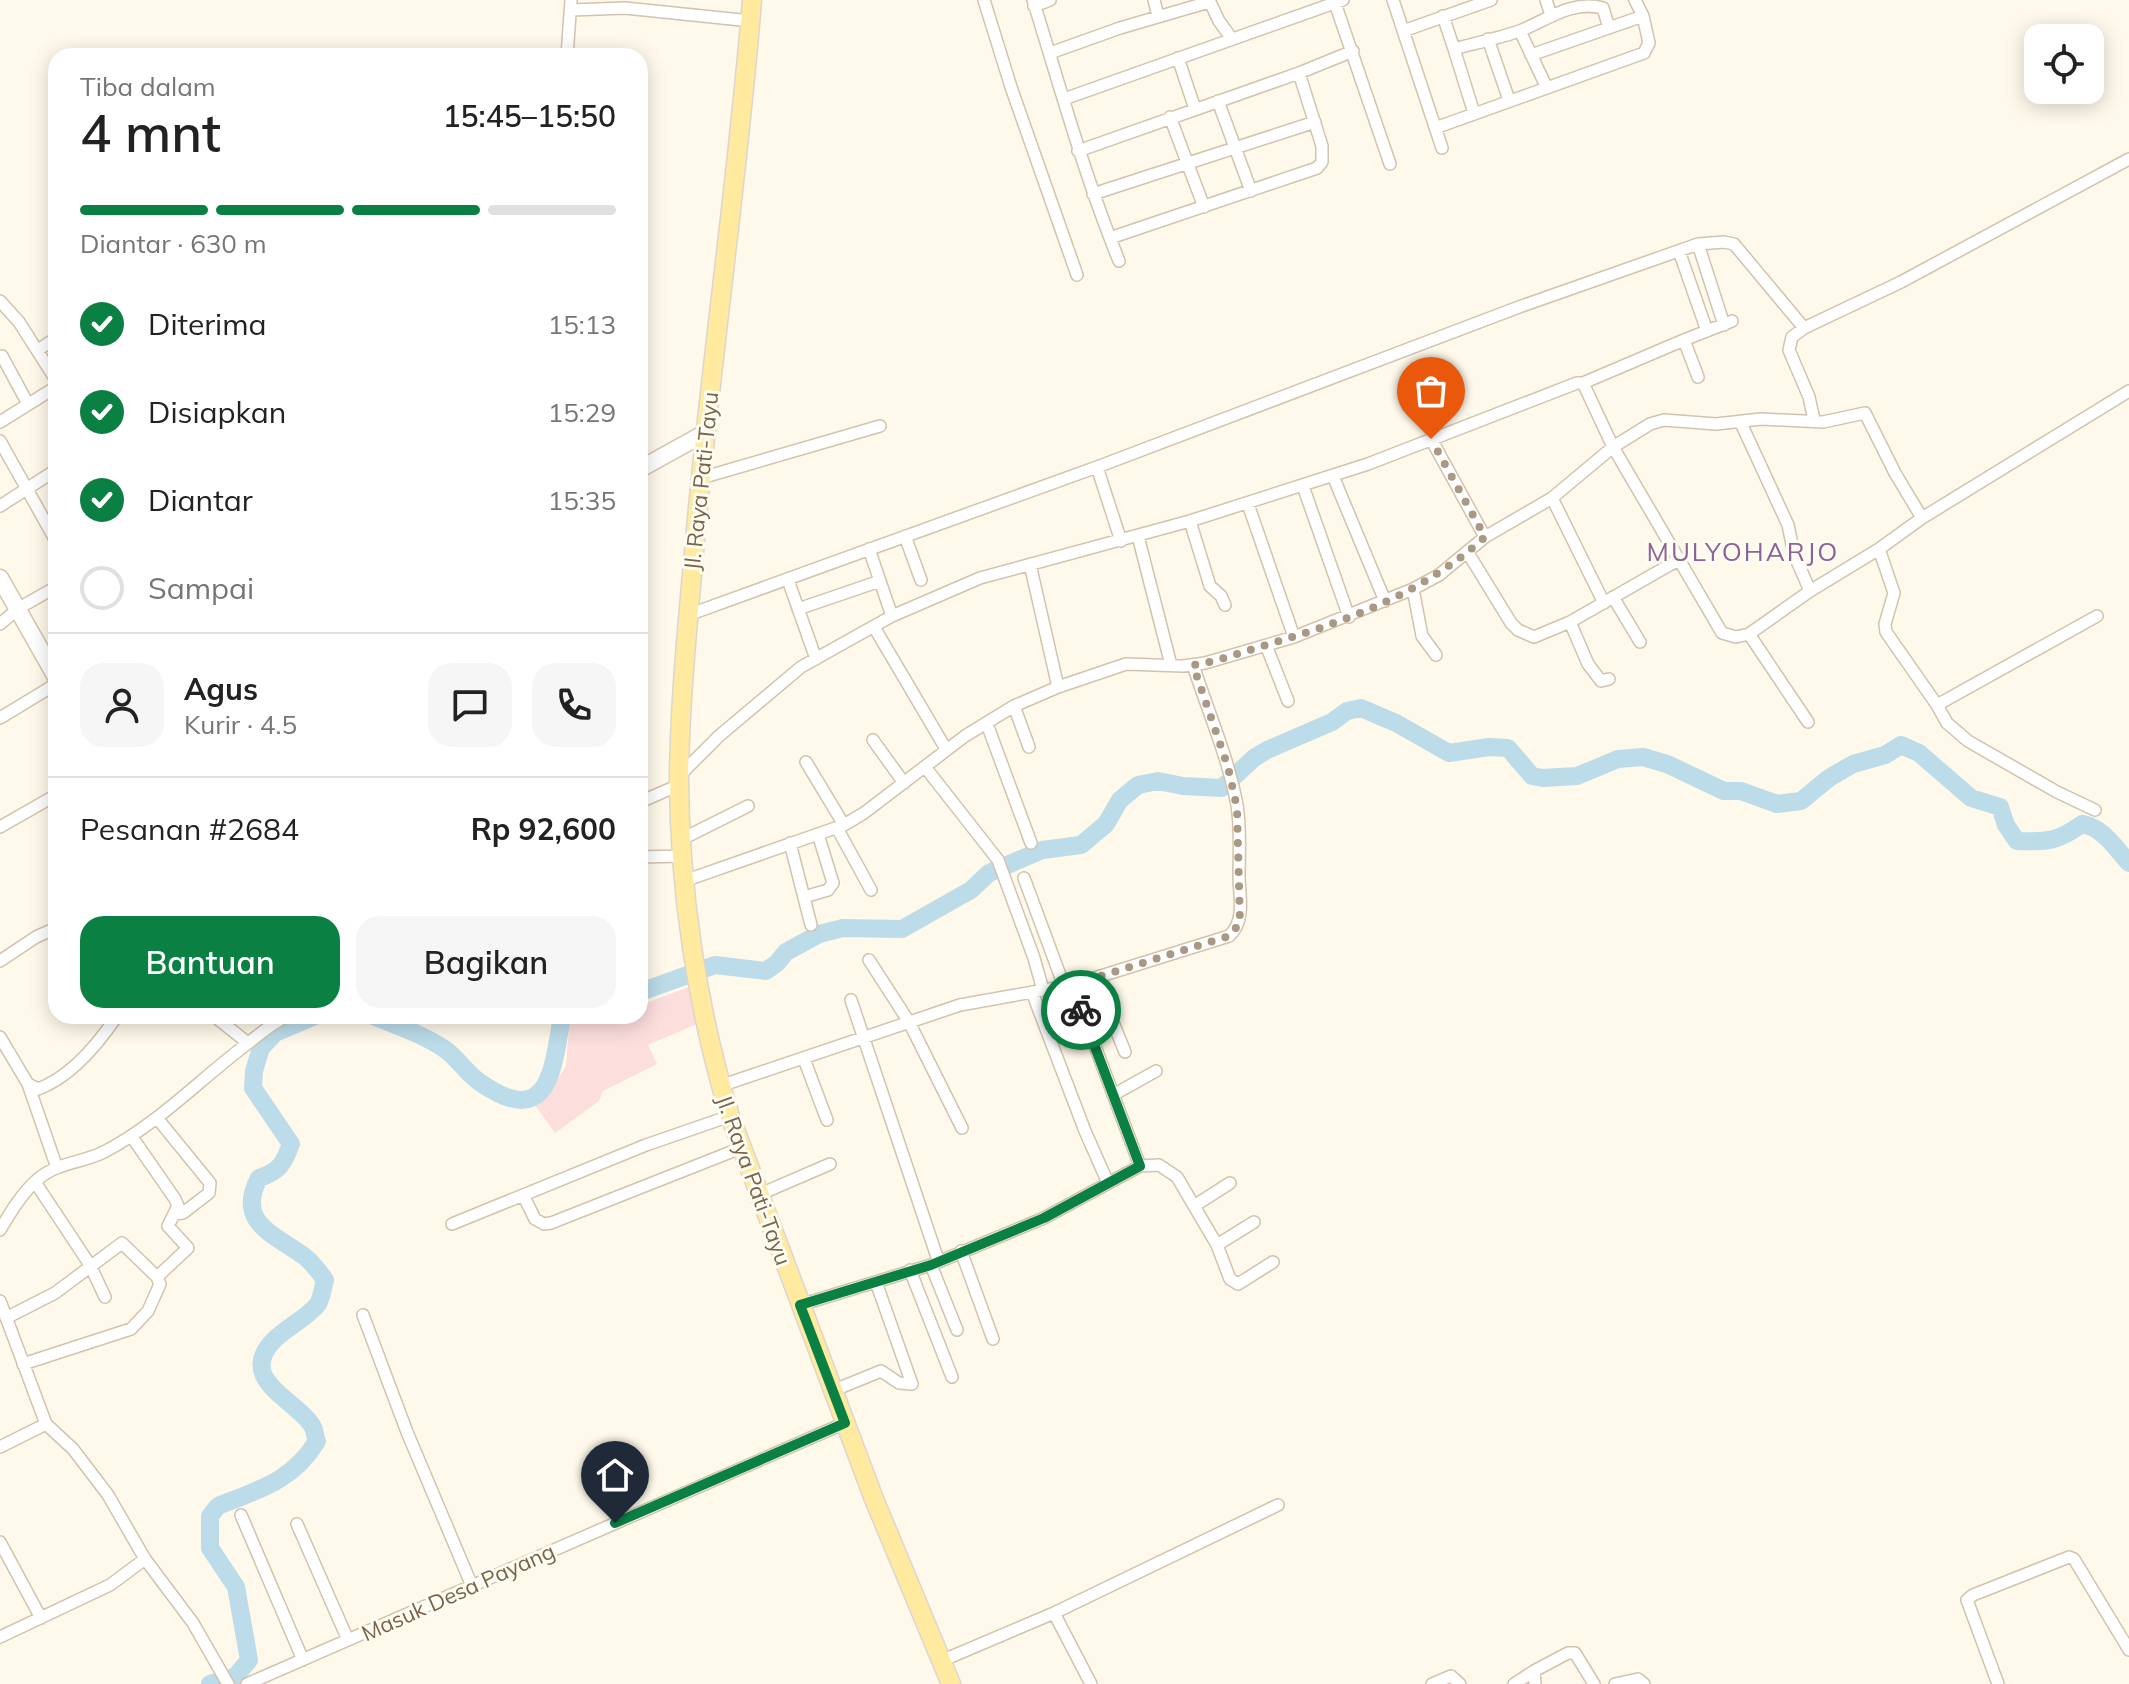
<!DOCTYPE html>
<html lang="id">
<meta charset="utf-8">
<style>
:root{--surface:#fff;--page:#f6f6f6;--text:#222;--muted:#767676;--line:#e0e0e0;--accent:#0b8043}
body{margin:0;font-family:Mulish,sans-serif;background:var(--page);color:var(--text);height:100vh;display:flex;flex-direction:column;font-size:30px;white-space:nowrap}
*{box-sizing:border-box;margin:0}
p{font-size:26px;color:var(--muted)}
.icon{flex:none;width:44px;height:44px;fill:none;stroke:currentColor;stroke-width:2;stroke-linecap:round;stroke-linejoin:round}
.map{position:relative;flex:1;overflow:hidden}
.drawer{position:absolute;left:48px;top:48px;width:600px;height:976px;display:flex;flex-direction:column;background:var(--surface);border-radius:24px;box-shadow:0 4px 20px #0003}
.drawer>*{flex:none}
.buttons{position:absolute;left:2024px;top:24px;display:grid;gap:16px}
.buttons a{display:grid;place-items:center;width:80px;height:80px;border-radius:16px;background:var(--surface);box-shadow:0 4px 20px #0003;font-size:40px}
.pin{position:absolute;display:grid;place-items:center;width:68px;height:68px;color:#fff;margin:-82px -34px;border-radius:50% 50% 50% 0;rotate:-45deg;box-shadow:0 0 8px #0007}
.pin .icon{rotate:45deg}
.courier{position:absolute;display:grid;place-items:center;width:80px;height:80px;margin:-40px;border:6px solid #0b8043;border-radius:50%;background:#fff;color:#222;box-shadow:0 2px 10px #0007}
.overview em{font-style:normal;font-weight:600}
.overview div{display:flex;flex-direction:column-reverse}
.overview{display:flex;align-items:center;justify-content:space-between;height:136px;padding:0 32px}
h1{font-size:52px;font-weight:600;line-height:60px}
.bar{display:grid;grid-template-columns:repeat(4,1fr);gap:12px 8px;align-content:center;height:96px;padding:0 32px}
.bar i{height:10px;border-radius:6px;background:var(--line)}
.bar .selected{background:var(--accent)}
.bar p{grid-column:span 4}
.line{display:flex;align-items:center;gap:20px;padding:0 32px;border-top:2px solid var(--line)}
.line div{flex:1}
.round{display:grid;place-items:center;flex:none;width:84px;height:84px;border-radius:24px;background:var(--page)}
ol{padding:0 32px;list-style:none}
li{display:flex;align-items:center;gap:24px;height:88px}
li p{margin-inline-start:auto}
li .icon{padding:8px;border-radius:50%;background:var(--accent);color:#fff;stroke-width:4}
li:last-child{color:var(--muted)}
li i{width:44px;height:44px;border:4px solid var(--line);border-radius:50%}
.action{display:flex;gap:16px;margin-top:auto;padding:16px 32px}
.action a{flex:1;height:92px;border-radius:24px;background:var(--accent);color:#fff;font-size:32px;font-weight:600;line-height:92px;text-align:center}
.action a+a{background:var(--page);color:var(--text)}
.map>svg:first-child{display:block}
.medical{fill:#fcdedd}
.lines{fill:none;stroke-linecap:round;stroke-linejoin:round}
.river{stroke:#bcdce9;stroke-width:18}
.street-casing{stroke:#d2c3ae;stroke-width:14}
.secondary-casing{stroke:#d5c4ab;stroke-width:19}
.primary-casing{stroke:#ddd6d0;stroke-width:21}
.street{stroke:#fff;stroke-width:11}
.secondary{stroke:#fff;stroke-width:16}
.primary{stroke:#ffeaa0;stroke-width:18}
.done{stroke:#a99883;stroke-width:8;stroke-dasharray:0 14.4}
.route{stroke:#0b8043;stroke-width:10}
.labels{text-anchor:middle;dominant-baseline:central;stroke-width:6;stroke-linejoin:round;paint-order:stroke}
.street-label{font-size:22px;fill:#7b634b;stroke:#fffcf2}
.quarter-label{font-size:26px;letter-spacing:2px;fill:#8d6397;stroke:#fffcf2}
</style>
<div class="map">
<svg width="2129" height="1684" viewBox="0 0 2129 1684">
<rect width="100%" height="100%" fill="#fef9ea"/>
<path class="medical" d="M692 986 699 1023 648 1045 657 1064 603 1091 599 1101 555 1133 533 1102 551 1090 566 1066 570 1016H640V1005Z"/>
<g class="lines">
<path class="river" d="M640 989 646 990 715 965 766 971 777 963 786 952 819 934 843 928 902 929 971 890 989 873 1042 850 1081 845 1106 824 1120 800 1138 785 1158 781 1183 786 1222 788 1254 758 1267 750 1332 722 1347 711 1361 708 1396 723 1449 753 1489 747 1508 748 1532 776 1543 778 1577 776 1618 759 1643 757 1667 764 1724 791H1741L1777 804 1801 801 1829 778 1853 764 1885 755 1901 745 1919 753 1971 798 2000 807 2006 825 2017 841C2047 842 2057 842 2082 824 2103 827 2116 849 2129 863
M373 1016C398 1026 424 1035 446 1050 458 1059 466 1072 478 1081 549 1132 553 1070 562 1016
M210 1684 235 1677 249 1660 236 1587 210 1548V1516L218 1506C258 1490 293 1481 317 1441 316 1440 314 1430 314 1429 301 1401 234 1381 274 1340 287 1327 307 1318 318 1304 322 1297 323 1287 325 1280 317 1269 310 1259 298 1252 269 1232 237 1220 259 1178 279 1172 284 1163 291 1144L253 1088 254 1071 261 1048 275 1033 315 1016"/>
<g class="street-casing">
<path id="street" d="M984 0 1011 87 1077 275
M1033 0C1058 80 1080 160 1110 238L1317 168 1322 162V146L1299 73
M1154 0 1158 16
M1209 0 1219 21 1232 39
M1334 0 1390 164
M1393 0 1442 148
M1546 0 1550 12
M1034 6 1050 0
M571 10 625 8 751 21
M1443 16 1454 49C1476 43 1500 38 1522 30 1548 19 1573 0 1603 8L1609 28
M1403 31 1491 0
M1520 31 1546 86
M1488 39 1509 100
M1454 49 1474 113
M1050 53 1120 28 1209 2
M1531 55 1643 16
M567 56 571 0
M1178 58 1195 109
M1064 99 1343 0
M1218 101 1251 191
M1170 117 1204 207
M1435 128 1644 53 1649 43 1643 16 1635 0
M1078 151 1299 73 1353 51
M1093 194 1315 122
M1110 238 1119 261
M1698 244 1724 325
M1679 251 1707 331
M0 301 19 322 56 380
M1804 328 1792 337 1789 350 1809 397 1814 420
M1684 340 1732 321
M38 350 56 338
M2 356 28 404
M1583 383 1684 340 1698 377
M1740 421 1788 525 1794 554 1810 591
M0 422 56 387
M1431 439 1485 537
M0 441 56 541
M1097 467 1121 541
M1333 476 1385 601
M701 478 880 426
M1303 486 1349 617
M1552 498 1604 603
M1248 504 1294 637
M0 506 56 470
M1190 521 1210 586 1221 596 1225 605
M905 536 921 580
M1138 536 1171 665
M869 549 892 616
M1879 549 1894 593 1885 624 1886 632 1937 705 2097 616
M1468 553 1511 623 1518 630 1534 637 1570 622 1680 559
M1030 564 1058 687
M788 580 816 659
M1413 589 1422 636 1436 655
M1613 597 1640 642
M798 609 880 581
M688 615 1097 467 1519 307 1698 244 1724 242 1734 244 1804 328 1901 282 2129 159
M1570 622 1588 664 1601 681 1609 679
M0 624 19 608 56 587
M874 627 946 749
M1749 634 1808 722
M1266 645 1288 701
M1937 705 1947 723 1968 741 2057 792 2095 810
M1014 706 1029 747
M0 718 56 684
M987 724 1031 843
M873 740 904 783
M806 762 844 825
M925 767 998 860 1034 958 1043 990
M680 775 719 736 801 667 892 616 980 578 1190 521 1368 464 1577 383H1583L1613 447 1650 424 1664 420 1716 424 1761 419 1823 422 1865 413 1895 473 1922 518
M640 802 679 785
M0 827 56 795
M837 828 871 890
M682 839 748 806
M790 843 811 925
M640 857 683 856
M1024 878 1064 986
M684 881 844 825 864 813 965 736 1014 706 1058 687 1126 664 1183 666 1205 663 1294 637 1413 589 1439 575 1485 537 1552 498 1613 447 1722 633 1736 637 1749 634 1810 591 1879 549 1922 518 2129 391
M804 897 828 890 833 883 818 834
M869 960 909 1022 962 1128
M0 961 36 937 56 928
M1095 978 1125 1052
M1072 985 1140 1166
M1032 992 1085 1131 1108 1183
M851 1000 938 1260
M214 1016 248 1043
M0 1037 28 1084 38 1089C71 1077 98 1044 117 1016
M804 1059 827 1120
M28 1084 57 1168
M720 1086 960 1005 1072 985 1229 936C1245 922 1240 898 1239 879 1239 855 1241 829 1237 805 1228 757 1208 711 1193 665
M1113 1095 1156 1071
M157 1118 210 1183 209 1193 183 1213 175 1214
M132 1137 175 1199 178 1206 168 1226 188 1248 157 1277
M35 1182 90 1265 105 1297
M758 1195 830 1164
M524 1197 535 1219 544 1224 551 1223 741 1148
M1194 1206 1230 1183
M452 1224 646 1145 730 1116
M0 1230C10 1213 22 1193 37 1180 57 1162 82 1163 104 1152 158 1124 199 1080 247 1044 260 1034 272 1023 287 1016
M1217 1245 1254 1222
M961 1251 993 1339
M931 1265 957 1330
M910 1270 952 1377
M0 1301 46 1424 73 1449 108 1495 145 1559 193 1623 228 1684
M800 1305 931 1265 1044 1218 1140 1166 1159 1165 1177 1177 1217 1245 1230 1279 1238 1284 1273 1262
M363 1315 407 1432 472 1586
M6 1318 55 1293 122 1243 157 1277 160 1284 148 1311 131 1329 23 1364
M832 1391 881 1371 899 1383 912 1384 876 1282
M0 1447 46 1424
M241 1515 303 1660
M297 1524 348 1640
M0 1542 41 1618
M1054 1613 1091 1684
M0 1637 110 1585 145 1559
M941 1661 1054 1613 1278 1505
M1534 1671 1568 1653H1575L1594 1684
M247 1684 845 1423
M1432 1684 1451 1676 1460 1684
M1514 1684 1534 1671 1535 1684
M1615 1684 1638 1679 1644 1684
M1998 1684 1967 1600 1973 1595 2069 1557 2074 1559 2129 1650"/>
</g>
<g class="secondary-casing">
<path id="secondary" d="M640 469 705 433
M0 578 56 677"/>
</g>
<g class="primary-casing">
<path id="primary" d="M752 0C738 177 712 352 696 529 689 611 680 694 679 776 679 888 697 1009 730 1116L874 1499 951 1684"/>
</g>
<use href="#street" class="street"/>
<use href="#secondary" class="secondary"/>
<use href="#primary" class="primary"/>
</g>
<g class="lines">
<path class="done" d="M1081 1010 1072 985 1229 936 1240 923 1237 808 1228 767 1193 665C1215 662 1237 654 1259 647 1339 624 1422 595 1485 537L1431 439"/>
<path class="route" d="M615 1523 845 1423 800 1305 931 1265 1044 1218 1140 1166 1081 1010"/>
</g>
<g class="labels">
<g class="street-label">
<text transform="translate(701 481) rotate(-84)">Jl. Raya Pati-Tayu</text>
<text transform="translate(754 1180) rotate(70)">Jl. Raya Pati-Tayu</text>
<text transform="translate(458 1592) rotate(-24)">Masuk Desa Payang</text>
</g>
<g class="quarter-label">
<text x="1743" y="551">MULYOHARJO</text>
</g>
</g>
</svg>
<div class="buttons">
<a><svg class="icon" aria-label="locate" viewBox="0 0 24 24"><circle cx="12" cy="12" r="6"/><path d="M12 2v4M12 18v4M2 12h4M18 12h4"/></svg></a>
</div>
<div class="pin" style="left:1431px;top:439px;background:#ea580c"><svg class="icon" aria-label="bag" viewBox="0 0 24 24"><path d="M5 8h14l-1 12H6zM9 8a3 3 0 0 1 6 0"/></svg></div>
<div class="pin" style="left:615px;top:1523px;background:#1f2937"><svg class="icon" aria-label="home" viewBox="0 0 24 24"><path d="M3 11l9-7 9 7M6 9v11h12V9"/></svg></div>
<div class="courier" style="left:1081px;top:1010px"><svg class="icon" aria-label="bike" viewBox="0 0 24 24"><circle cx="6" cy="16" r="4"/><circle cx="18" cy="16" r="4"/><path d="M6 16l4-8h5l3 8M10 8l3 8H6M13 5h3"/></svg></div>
<section class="drawer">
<div class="overview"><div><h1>4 mnt</h1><p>Tiba dalam</p></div><em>15:45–15:50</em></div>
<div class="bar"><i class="selected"></i><i class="selected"></i><i class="selected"></i><i></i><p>Diantar · 630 m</p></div>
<ol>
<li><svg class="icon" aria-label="check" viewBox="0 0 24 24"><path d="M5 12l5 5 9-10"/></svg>Diterima<p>15:13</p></li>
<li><svg class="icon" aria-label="check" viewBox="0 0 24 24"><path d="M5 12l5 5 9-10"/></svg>Disiapkan<p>15:29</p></li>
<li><svg class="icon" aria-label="check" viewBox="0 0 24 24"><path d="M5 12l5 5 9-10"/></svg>Diantar<p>15:35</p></li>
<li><i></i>Sampai</li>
</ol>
<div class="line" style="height:144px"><a class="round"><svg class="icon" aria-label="person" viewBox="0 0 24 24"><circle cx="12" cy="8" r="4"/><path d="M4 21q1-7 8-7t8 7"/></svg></a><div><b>Agus</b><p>Kurir · 4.5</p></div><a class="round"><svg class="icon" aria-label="chat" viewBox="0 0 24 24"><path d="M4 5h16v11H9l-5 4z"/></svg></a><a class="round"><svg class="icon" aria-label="phone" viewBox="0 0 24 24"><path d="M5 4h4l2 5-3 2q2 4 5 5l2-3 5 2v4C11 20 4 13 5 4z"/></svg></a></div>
<div class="line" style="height:104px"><div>Pesanan #2684</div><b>Rp 92,600</b></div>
<div class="action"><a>Bantuan</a><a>Bagikan</a></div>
</section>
</div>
